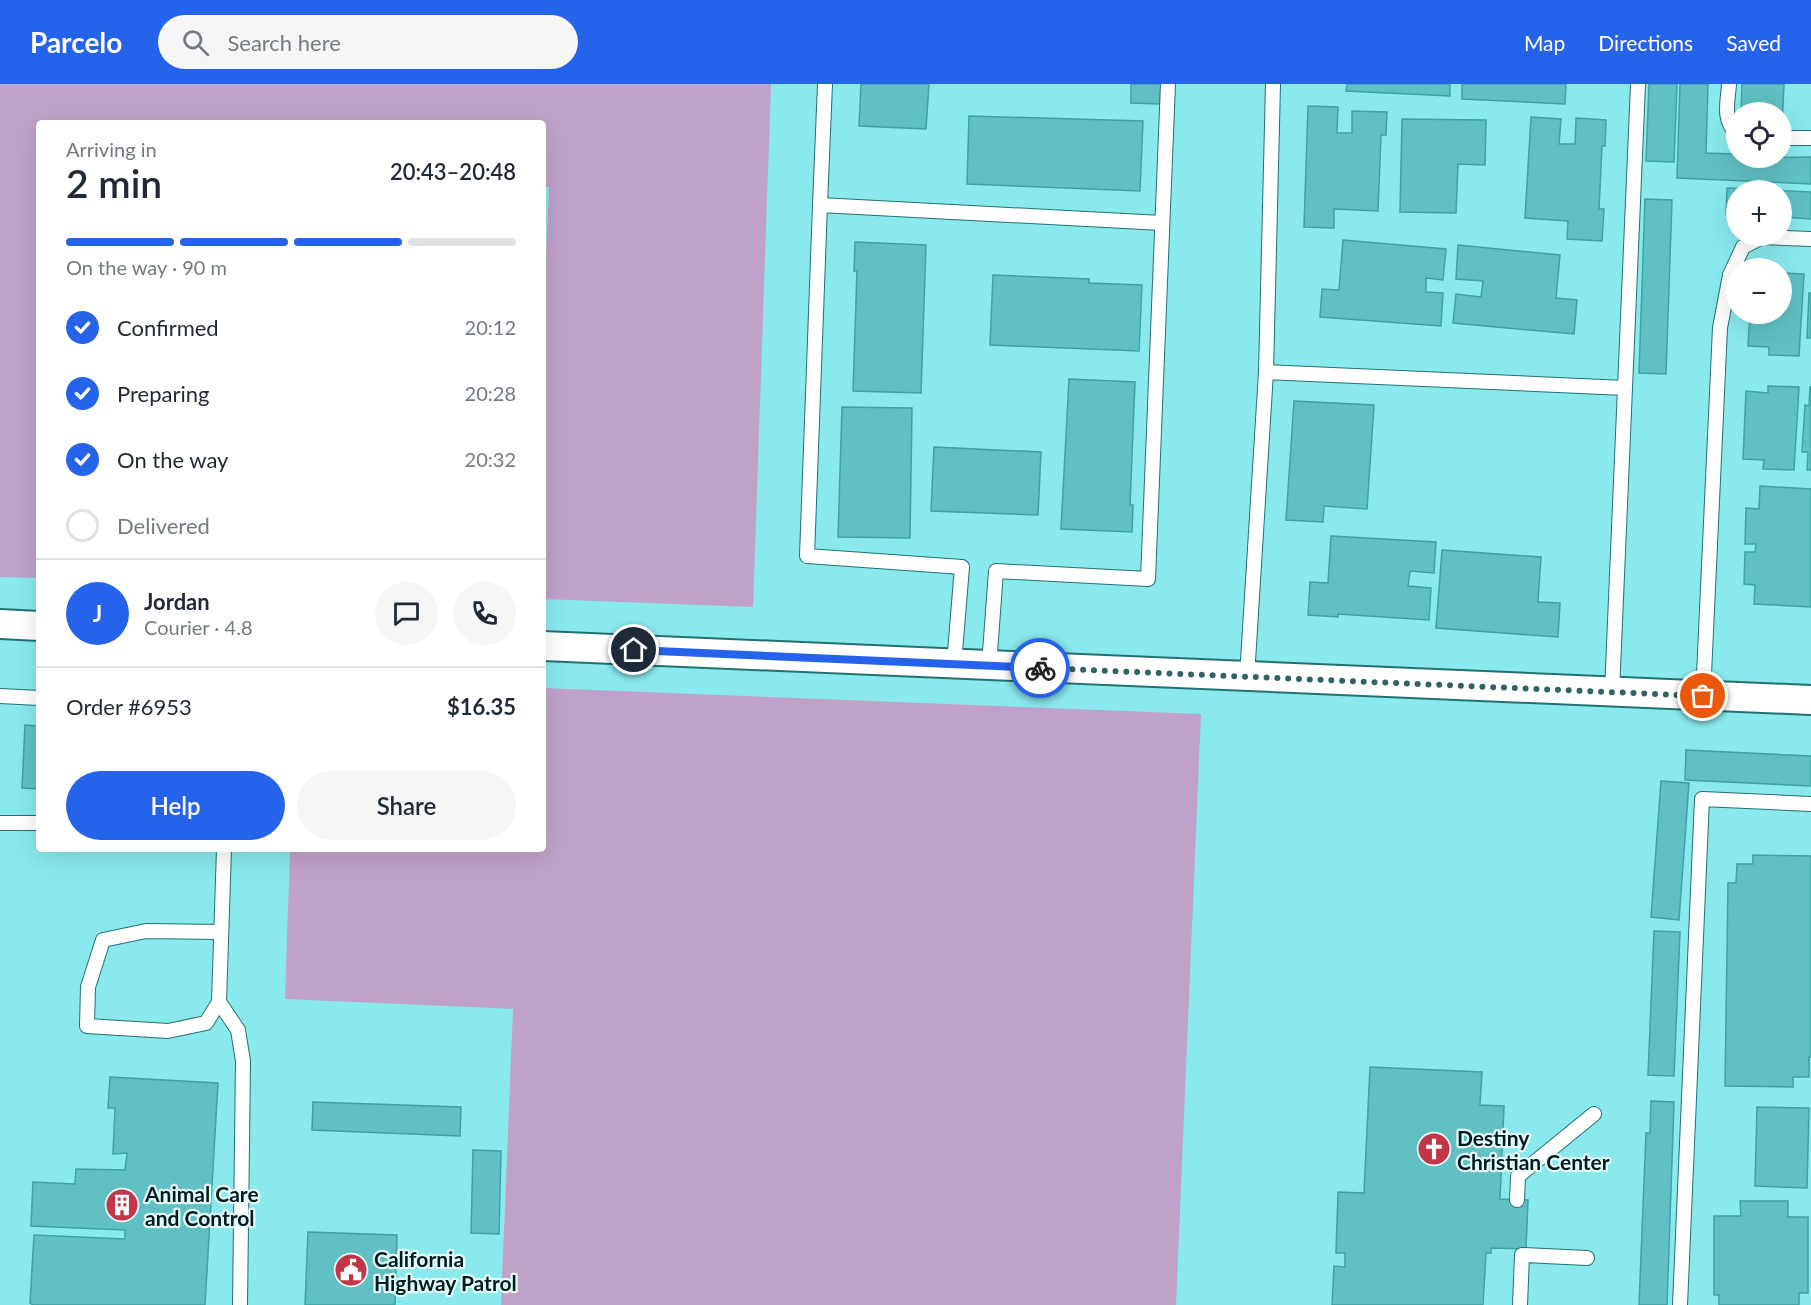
<!DOCTYPE html>
<meta charset="utf-8">
<style>
:root{--surface:#fff;--page:#f6f6f7;--text:#1f2937;--muted:#747a83;--line:#e0e1e3;--accent:#2563eb}
body{margin:0;font-family:Lato,sans-serif;background:var(--page);color:var(--text);height:100vh;display:flex;flex-direction:column;font-size:22px;white-space:nowrap}
*{box-sizing:border-box;margin:0}
p{font-size:20px;color:var(--muted)}
.icon{flex:none;width:33px;height:33px;fill:none;stroke:currentColor;stroke-width:2;stroke-linecap:round;stroke-linejoin:round}
.map{position:relative;flex:1;overflow:hidden}
.panel{position:absolute;left:36px;top:36px;width:510px;height:732px;display:flex;flex-direction:column;background:var(--surface);border-radius:6px;box-shadow:0 6px 24px #0002}
.panel>*{flex:none}
.fabs{position:absolute;left:1726px;top:18px;display:grid;gap:12px}
.fabs a{display:grid;place-items:center;width:66px;height:66px;border-radius:50%;background:var(--surface);box-shadow:0 6px 24px #0002;font-size:30px}
.pin{position:absolute;display:grid;place-items:center;width:51px;height:51px;color:#fff;margin:-26px;border:3px solid #fff;border-radius:50%;box-shadow:0 2px 6px #0007}
.courier{position:absolute;display:grid;place-items:center;width:60px;height:60px;margin:-30px;border:4px solid #2563eb;border-radius:50%;background:#fff;color:#222;box-shadow:0 2px 8px #0007}
.head em{font-style:normal;font-weight:600}
.head div{display:flex;flex-direction:column-reverse}
.head{display:flex;align-items:center;justify-content:space-between;height:102px;padding:0 30px}
h1{font-size:39px;font-weight:600;line-height:45px}
.bar{display:grid;grid-template-columns:repeat(4,1fr);gap:9px 6px;align-content:center;height:72px;padding:0 30px}
.bar i{height:8px;border-radius:4px;background:var(--line)}
.bar .active{background:var(--accent)}
.bar p{grid-column:span 4}
.line{display:flex;align-items:center;gap:15px;padding:0 30px;border-top:2px solid var(--line)}
.line div{flex:1}
.round{display:grid;place-items:center;flex:none;width:63px;height:63px;border-radius:32px;background:var(--page)}
ol{padding:0 30px;list-style:none}
li{display:flex;align-items:center;gap:18px;height:66px}
li p{margin-inline-start:auto}
li .icon{padding:6px;border-radius:50%;background:var(--accent);color:#fff;stroke-width:4}
li:last-child{color:var(--muted)}
li i{width:33px;height:33px;border:3px solid var(--line);border-radius:50%}
.primary-button{display:flex;gap:12px;margin-top:auto;padding:12px 30px}
.primary-button a{flex:1;height:69px;border-radius:36px;background:var(--accent);color:#fff;font-size:24px;font-weight:600;line-height:69px;text-align:center}
.primary-button a+a{background:var(--page);color:var(--text)}
header{display:flex;align-items:center;gap:36px;box-sizing:border-box;height:84px;padding:0 30px;background:var(--accent);color:#fff}
header strong{font-size:28px}
nav{display:flex;gap:33px;margin-inline-start:auto;font-size:21px}
.search{width:420px;height:54px;background:var(--page);display:flex;align-items:center;gap:15px;box-sizing:border-box;padding:0 21px;border-radius:33px;color:var(--muted);font-size:22px}
.map>svg:first-child{display:block}
.green{fill:#c0a2c9}
.building{fill:#60c0c4;stroke:#3ea2a5;stroke-width:1.5}
.lines{fill:none;stroke-linecap:round;stroke-linejoin:round}
.service-casing{stroke:#237073;stroke-width:16}
.minor-casing{stroke:#237073;stroke-width:32}
.service{stroke:#fff;stroke-width:14}
.minor{stroke:#fff;stroke-width:28}
.done{stroke:#306365;stroke-width:6;stroke-dasharray:0 10.8}
.route{stroke:#2563eb;stroke-width:8}
.labels{text-anchor:middle;dominant-baseline:central;stroke-width:4.5;stroke-linejoin:round;paint-order:stroke}
.poi-label{font-size:21px;font-weight:bold;fill:#001b1c;stroke:#e3fdfe;text-anchor:start}
</style>
<header>
<strong>Parcelo</strong>
<div class="search"><svg class="icon" aria-label="search" viewBox="0 0 24 24"><circle cx="10" cy="10" r="6"/><path d="M15 15l6 6"/></svg>Search here</div>
<nav><a>Map</a><a>Directions</a><a>Saved</a></nav>
</header>
<div class="map">
<svg width="1811" height="1221" viewBox="0 0 1811 1221">
<rect width="100%" height="100%" fill="#89e9ed"/>
<path class="green" d="M0 0H771L753 523 543 515V246L549 103H543V39H39V494L0 493Z
M543 604 1201 630 1176 1221H501L513 925 285 915 290 765H543Z"/>
<path class="building" d="M861 0H929L926 45 859 42Z
M1131 0H1161V20L1131 19Z
M1347 0H1450V12L1346 7Z
M1462 0H1566L1565 20 1462 15Z
M1649 0H1677L1674 78 1646 77Z
M1680 0H1708L1706 69 1737 70V74L1811 73V100L1677 94Z
M1742 0H1784L1782 43V28H1741Z
M1308 22 1338 23 1337 49H1352V27L1387 28 1386 51H1381L1378 127 1334 125V144L1304 143Z
M969 32 1143 37 1140 107 967 100Z
M1531 33 1561 35 1559 60H1575L1576 34 1606 36 1605 62H1602L1599 125H1604L1602 157 1567 155 1568 137 1525 134Z
M1402 35 1486 36 1485 81 1458 80 1456 129 1400 128Z
M1727 104 1811 108V135L1782 133V106H1737V131H1726Z
M1645 115 1672 116 1666 290 1639 289Z
M1343 156 1446 165 1443 196 1426 194V208L1443 209 1441 242 1320 233 1322 205 1339 206Z
M855 158 926 161 921 309 853 307 857 187H854Z
M1458 161 1560 171 1556 214 1577 216 1574 250 1453 239 1456 210 1481 213 1483 197 1456 195Z
M1782 189 1804 190 1799 272 1769 271V263L1748 262 1750 230H1782Z
M993 191 1089 195V199L1142 201 1139 267 990 261Z
M1809 209H1811V254H1807Z
M1069 295 1135 298 1130 421H1133L1132 448 1061 445Z
M1768 302 1799 303 1794 386 1763 385 1764 376 1743 375 1746 307 1768 309Z
M1810 303H1811V386H1807L1808 368H1802L1805 321 1809 322Z
M1294 317 1374 321 1367 425 1324 422 1323 438 1286 436Z
M842 323 912 324 910 454 838 453Z
M934 363 1041 368 1038 431 931 427Z
M1760 402 1811 405V523L1754 520 1755 501 1744 500 1745 468H1755L1756 460H1745L1746 424 1759 425Z
M1331 452 1436 458 1434 489 1410 487 1408 502 1431 504 1429 536 1338 530V533L1308 531 1310 498 1328 499Z
M1442 466 1541 473 1538 518 1560 519 1558 553 1436 544Z
M25 641 39 642V705L22 704Z
M1686 666 1811 672V702L1685 696Z
M1661 697 1689 699 1679 836 1651 833Z
M1753 771 1811 772V973H1809V993H1793V1003L1725 1002 1728 799H1736L1737 780H1753Z
M1654 847 1680 848 1674 992 1648 991Z
M1370 983 1482 988 1480 1021 1504 1022 1500 1115 1528 1116 1526 1165 1491 1164V1169H1486L1483 1221H1332L1334 1182 1345 1183V1169H1336L1338 1108 1364 1109Z
M110 993 218 999 205 1221H33L30 1219 34 1151 125 1155V1146L31 1142 33 1098 75 1100 76 1085 125 1086 127 1069 113 1070 115 1024H108Z
M1651 1017 1674 1018 1667 1221H1639L1646 1049H1650Z
M313 1018 461 1023 460 1052 312 1046Z
M1757 1023 1809 1024 1807 1104 1755 1102Z
M473 1066 501 1067 499 1150 471 1149Z
M1740 1117H1788V1133H1808V1209H1799V1221H1719V1211H1714V1132H1741Z
M308 1148 397 1151 395 1221H305Z"/>
<g class="lines">
<g class="service-casing">
<path id="service" d="M1729 0C1728 17 1722 37 1737 49
M1782 54H1811
M820 121 825 0
M1266 288 1273 0
M954 580 962 483 807 472 820 121 1162 139
M989 582 996 487 1148 495 1168 0
M1247 593 1266 288 1625 304
M1612 608 1638 0
M0 612 39 614
M1703 612 1720 244 1730 191 1743 163 1762 153 1811 155
M0 739H39
M221 848 146 847 103 856 88 903 87 942 168 947 206 939 219 918 224 765
M219 918 238 946 243 977 240 1221
M1517 1116 1518 1092 1594 1030
M1520 1221 1522 1171 1587 1174
M1680 1221 1702 715 1811 720"/>
</g>
<g class="minor-casing">
<path id="minor" d="M0 540 39 542
M543 562 1811 616"/>
</g>
<use href="#service" class="service"/>
<use href="#minor" class="minor"/>
</g>
<g class="lines">
<path class="done" d="M1040 584 1703 612"/>
<path class="route" d="M634 566 1040 584"/>
</g>
<defs>
<g id="church-disc" transform="scale(1.725)"><circle r="9.5" fill="#c53548" stroke="#e3fdfe"/><path d="M-1.2-6h2.4v3.5h3.3v2.4h-3.3V6h-2.4V-.1h-3.3v-2.4h3.3Z" fill="#fff"/></g>
<g id="building-disc" transform="scale(1.725)"><circle r="9.5" fill="#c53548" stroke="#e3fdfe"/><path d="M-4-6H4V6H1V3H-1V6H-4ZM-2.5-4.3h1.7v1.8h-1.7ZM.8-4.3h1.7v1.8H.8ZM-2.5-1h1.7V.8h-1.7ZM.8-1h1.7V.8H.8Z" fill="#fff"/></g>
<g id="civic-disc" transform="scale(1.725)"><circle r="9.5" fill="#c53548" stroke="#e3fdfe"/><path d="M-.6-6.5H3V-4.5H.6V-3L4-1V1h2V6H-6V1h2V-1L-.6-3ZM-1.2 2.5V6h2.4V2.5Z" fill="#fff"/></g>
</defs>
<g fill-rule="evenodd">
<use href="#church-disc" x="1434" y="1065"/>
<use href="#building-disc" x="122" y="1121"/>
<use href="#civic-disc" x="351" y="1186"/>
</g>
<g class="labels">
<g class="poi-label">
<text x="1457" y="1053">Destiny<tspan x="1457" dy="24">Christian Center</tspan></text>
<text x="145" y="1109">Animal Care<tspan x="145" dy="24">and Control</tspan></text>
<text x="374" y="1174">California<tspan x="374" dy="24">Highway Patrol</tspan></text>
</g>
</g>
</svg>
<div class="fabs">
<a><svg class="icon" aria-label="locate" viewBox="0 0 24 24"><circle cx="12" cy="12" r="6"/><path d="M12 2v4M12 18v4M2 12h4M18 12h4"/></svg></a>
<a>+</a>
<a>−</a>
</div>
<div class="pin" style="left:1703px;top:612px;background:#ea580c"><svg class="icon" aria-label="bag" viewBox="0 0 24 24"><path d="M5 8h14l-1 12H6zM9 8a3 3 0 0 1 6 0"/></svg></div>
<div class="pin" style="left:634px;top:566px;background:#1f2937"><svg class="icon" aria-label="home" viewBox="0 0 24 24"><path d="M3 11l9-7 9 7M6 9v11h12V9"/></svg></div>
<div class="courier" style="left:1040px;top:584px"><svg class="icon" aria-label="bike" viewBox="0 0 24 24"><circle cx="6" cy="16" r="4"/><circle cx="18" cy="16" r="4"/><path d="M6 16l4-8h5l3 8M10 8l3 8H6M13 5h3"/></svg></div>
<section class="panel">
<div class="head"><div><h1>2 min</h1><p>Arriving in</p></div><em>20:43–20:48</em></div>
<div class="bar"><i class="active"></i><i class="active"></i><i class="active"></i><i></i><p>On the way · 90 m</p></div>
<ol>
<li><svg class="icon" aria-label="check" viewBox="0 0 24 24"><path d="M5 12l5 5 9-10"/></svg>Confirmed<p>20:12</p></li>
<li><svg class="icon" aria-label="check" viewBox="0 0 24 24"><path d="M5 12l5 5 9-10"/></svg>Preparing<p>20:28</p></li>
<li><svg class="icon" aria-label="check" viewBox="0 0 24 24"><path d="M5 12l5 5 9-10"/></svg>On the way<p>20:32</p></li>
<li><i></i>Delivered</li>
</ol>
<div class="line" style="height:108px"><b class="round" style="background:var(--accent);color:#fff">J</b><div><b>Jordan</b><p>Courier · 4.8</p></div><a class="round"><svg class="icon" aria-label="chat" viewBox="0 0 24 24"><path d="M4 5h16v11H9l-5 4z"/></svg></a><a class="round"><svg class="icon" aria-label="phone" viewBox="0 0 24 24"><path d="M5 4h4l2 5-3 2q2 4 5 5l2-3 5 2v4C11 20 4 13 5 4z"/></svg></a></div>
<div class="line" style="height:78px"><div>Order #6953</div><b>$16.35</b></div>
<div class="primary-button"><a>Help</a><a>Share</a></div>
</section>
</div>
